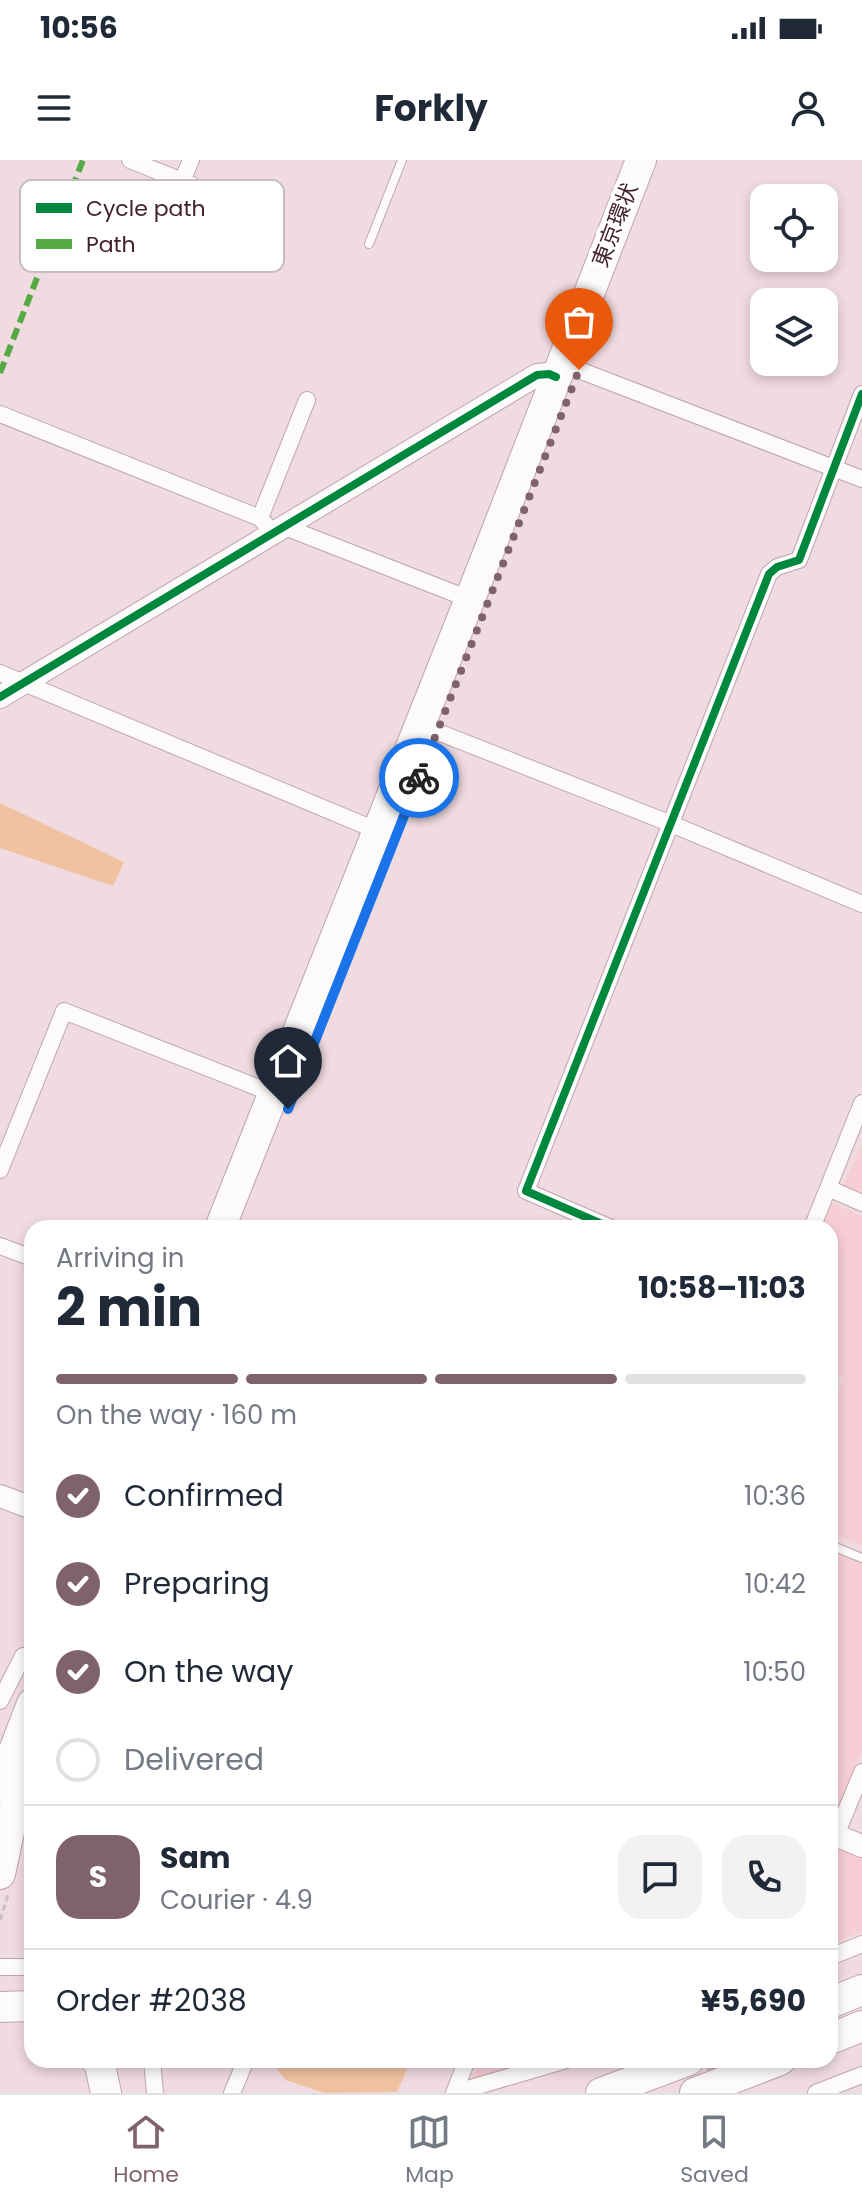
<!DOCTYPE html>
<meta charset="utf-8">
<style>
:root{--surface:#fff;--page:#f2f2f3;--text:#1f2937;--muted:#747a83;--line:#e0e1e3;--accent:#80636a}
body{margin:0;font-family:Poppins,"Noto Sans JP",sans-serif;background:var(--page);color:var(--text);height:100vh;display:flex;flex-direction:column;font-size:30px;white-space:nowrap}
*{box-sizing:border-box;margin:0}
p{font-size:26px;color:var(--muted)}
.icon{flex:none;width:44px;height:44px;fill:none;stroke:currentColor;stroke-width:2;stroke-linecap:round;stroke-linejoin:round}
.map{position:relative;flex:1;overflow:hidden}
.panel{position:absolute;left:24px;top:1060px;width:814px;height:848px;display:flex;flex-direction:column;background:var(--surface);border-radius:24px;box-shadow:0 4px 12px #0003}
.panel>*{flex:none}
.buttons{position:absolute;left:750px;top:24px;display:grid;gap:16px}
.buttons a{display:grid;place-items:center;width:88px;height:88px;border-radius:16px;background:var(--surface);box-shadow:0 4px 12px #0003;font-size:40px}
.pin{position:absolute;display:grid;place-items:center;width:68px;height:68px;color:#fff;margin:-82px -34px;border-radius:50% 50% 50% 0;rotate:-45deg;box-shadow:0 0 8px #0007}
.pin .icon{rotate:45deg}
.courier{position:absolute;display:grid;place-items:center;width:80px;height:80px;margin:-40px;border:6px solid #1a73e8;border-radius:50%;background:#fff;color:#222;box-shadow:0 2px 10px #0007}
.headline em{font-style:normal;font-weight:700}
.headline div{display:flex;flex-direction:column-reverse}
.headline{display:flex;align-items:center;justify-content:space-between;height:136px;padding:0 32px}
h1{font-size:52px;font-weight:700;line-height:60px}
.bar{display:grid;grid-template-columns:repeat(4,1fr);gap:12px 8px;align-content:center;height:96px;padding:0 32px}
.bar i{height:10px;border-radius:6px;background:var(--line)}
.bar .current{background:var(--accent)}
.bar p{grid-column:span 4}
.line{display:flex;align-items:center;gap:20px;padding:0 32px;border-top:2px solid var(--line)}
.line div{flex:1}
.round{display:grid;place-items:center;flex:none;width:84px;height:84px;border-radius:24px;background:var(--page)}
ol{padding:0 32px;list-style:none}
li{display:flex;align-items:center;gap:24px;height:88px}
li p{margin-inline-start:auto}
li .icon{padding:8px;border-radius:50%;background:var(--accent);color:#fff;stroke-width:4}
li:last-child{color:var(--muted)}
li i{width:44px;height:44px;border:4px solid var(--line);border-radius:50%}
.status{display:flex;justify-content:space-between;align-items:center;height:56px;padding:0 40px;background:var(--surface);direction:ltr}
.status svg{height:22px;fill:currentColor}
header{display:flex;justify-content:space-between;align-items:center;height:104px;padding:0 32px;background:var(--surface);font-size:36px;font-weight:700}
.dock{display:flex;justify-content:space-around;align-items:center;height:112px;border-top:2px solid var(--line);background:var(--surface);font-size:22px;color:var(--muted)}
.dock a{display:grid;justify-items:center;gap:4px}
.dock .current{color:var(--accent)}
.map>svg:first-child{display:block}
.built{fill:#f7cdd6}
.green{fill:#f0c2a1}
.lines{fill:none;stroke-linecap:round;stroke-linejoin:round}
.street-tunnel{stroke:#cdb6bc;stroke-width:16;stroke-dasharray:16 8;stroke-linecap:butt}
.lane-casing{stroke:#bda5ab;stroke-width:10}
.street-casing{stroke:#bda5ab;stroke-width:18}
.secondary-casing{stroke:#bda5ab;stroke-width:24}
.highway-casing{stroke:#bda5ab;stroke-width:32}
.path{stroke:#cac0c2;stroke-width:3;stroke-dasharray:6 4;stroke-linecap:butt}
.lane{stroke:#fdfafa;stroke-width:8}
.street{stroke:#fdfafa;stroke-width:16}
.secondary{stroke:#fdfafa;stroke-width:22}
.highway{stroke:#fdfafa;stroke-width:30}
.quiet{stroke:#56aa44;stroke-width:6;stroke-dasharray:12 6;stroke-linecap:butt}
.cycleway-casing{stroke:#fff;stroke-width:13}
.cycleway{stroke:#00873e;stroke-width:8}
.done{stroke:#80636a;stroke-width:8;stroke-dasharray:0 14.4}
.route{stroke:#1a73e8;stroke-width:10}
.labels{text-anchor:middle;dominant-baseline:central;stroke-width:8;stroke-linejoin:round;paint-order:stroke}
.street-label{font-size:22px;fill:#43222a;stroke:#fff}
.key{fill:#fff;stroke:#c7bdbf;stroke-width:2}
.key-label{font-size:22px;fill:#43222a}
</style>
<div class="status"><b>10:56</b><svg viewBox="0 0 49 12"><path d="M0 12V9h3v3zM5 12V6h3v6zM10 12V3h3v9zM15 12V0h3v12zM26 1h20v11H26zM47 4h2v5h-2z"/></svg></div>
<header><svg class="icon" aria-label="menu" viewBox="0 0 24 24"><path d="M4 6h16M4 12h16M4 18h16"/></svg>Forkly<svg class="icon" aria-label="person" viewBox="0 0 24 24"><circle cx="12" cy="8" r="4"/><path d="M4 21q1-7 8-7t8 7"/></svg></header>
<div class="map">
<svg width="862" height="1933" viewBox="0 0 862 1933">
<rect width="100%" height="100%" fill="#f0dbe0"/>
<path class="built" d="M862 984V1036L842 1028Z
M832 1043 862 1056V1385L830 1373V1247L844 1218 830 1213V1068H822Z
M830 1391 862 1404V1592L832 1664Z
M830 1682 862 1695V1771L830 1785Z
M480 1900H541L471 1919Z"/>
<path class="green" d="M0 643 124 702 113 726 0 688Z
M269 1900H411L397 1932 324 1933 286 1920Z"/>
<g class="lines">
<path class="street-tunnel" d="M712 1900 723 1928"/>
<g class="lane-casing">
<path id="lane" d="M369 84 402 0
M830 1385 862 1398"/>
</g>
<g class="street-casing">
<path id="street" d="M130 0 192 25
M182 21 191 0
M579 210 862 319
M0 254 260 358 274 374
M260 358 307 240
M285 367 469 439
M0 513 378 671
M420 565 669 663 862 744
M0 1010 64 851 274 934
M828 1028 862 1043
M611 1068 526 1031 769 414 777 407 799 400 862 234
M812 1068 862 943
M0 1086 32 1098
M0 1541 23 1496
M836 1675 862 1612
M830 1797 862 1784
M0 1807H32
M152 1900 155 1933
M232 1933 246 1900
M454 1933 566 1900
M454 1933 467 1900
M816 1933 862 1915"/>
</g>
<g class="secondary-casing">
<path id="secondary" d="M0 537 537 215 549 214 556 217
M0 1336 32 1348
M830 1673 862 1686"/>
</g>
<g class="highway-casing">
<path id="highway" d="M220 1068 487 396 641 0
M0 1627 32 1544
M0 1685 32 1603
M0 1714 10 1667
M830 1843 862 1830
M0 1847 32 1846
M830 1879 862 1866
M96 1900 100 1905 106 1933
M601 1933 689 1900
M695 1933 780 1900"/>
</g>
<path class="path" d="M0 1760 8 1735"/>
<use href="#lane" class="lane"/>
<use href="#street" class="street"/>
<use href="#secondary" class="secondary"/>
<use href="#highway" class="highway"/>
<path class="quiet" d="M0 213 83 0"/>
<g class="cycleway-casing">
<path id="cycleway" d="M0 537 537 215 549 214 556 217
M611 1068 526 1031 769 414 777 407 799 400 862 234"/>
</g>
<use href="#cycleway" class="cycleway"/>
</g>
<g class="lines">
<path class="done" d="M419 618 579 210"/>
<path class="route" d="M288 949 419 618"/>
</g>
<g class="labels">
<g class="street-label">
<text transform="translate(615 65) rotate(-69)">東京環状</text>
</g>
</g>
<rect x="20" y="20" width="264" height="92" rx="12" class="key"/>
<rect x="36" y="43" width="36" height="10" fill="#00873e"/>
<rect x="36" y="79" width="36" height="10" fill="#56aa44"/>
<g class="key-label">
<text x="86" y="56">Cycle path</text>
<text x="86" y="92">Path</text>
</g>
</svg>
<div class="buttons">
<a><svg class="icon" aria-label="locate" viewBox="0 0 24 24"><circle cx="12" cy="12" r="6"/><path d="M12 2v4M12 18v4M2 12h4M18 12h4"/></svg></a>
<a><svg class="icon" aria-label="layers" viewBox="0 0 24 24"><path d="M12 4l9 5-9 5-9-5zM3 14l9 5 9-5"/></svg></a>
</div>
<div class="pin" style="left:579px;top:210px;background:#ea580c"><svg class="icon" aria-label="bag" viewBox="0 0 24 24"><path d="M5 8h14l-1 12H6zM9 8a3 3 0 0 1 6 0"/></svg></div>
<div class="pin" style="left:288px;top:949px;background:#1f2937"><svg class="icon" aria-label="home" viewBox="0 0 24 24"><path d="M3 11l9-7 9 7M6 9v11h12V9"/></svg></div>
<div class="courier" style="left:419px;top:618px"><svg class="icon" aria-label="bike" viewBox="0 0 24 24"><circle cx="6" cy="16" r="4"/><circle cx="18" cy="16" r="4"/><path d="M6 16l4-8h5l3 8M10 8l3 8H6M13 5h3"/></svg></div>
<section class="panel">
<div class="headline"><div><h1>2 min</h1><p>Arriving in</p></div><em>10:58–11:03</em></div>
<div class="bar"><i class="current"></i><i class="current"></i><i class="current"></i><i></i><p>On the way · 160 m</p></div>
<ol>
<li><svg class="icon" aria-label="check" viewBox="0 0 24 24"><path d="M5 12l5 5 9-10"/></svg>Confirmed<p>10:36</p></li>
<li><svg class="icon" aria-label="check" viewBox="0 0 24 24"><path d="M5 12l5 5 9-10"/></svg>Preparing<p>10:42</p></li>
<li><svg class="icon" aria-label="check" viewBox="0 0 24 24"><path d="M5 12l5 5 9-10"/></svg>On the way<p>10:50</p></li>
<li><i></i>Delivered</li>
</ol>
<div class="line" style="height:144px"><b class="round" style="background:var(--accent);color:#fff">S</b><div><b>Sam</b><p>Courier · 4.9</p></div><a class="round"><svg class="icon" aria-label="chat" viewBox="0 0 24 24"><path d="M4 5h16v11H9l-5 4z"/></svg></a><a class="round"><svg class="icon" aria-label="phone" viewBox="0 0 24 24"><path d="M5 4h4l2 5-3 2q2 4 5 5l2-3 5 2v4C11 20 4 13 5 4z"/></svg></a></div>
<div class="line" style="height:104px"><div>Order #2038</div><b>¥5,690</b></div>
</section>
</div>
<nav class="dock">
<a class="current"><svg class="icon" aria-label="home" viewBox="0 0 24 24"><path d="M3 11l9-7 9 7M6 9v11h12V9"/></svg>Home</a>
<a><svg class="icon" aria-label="map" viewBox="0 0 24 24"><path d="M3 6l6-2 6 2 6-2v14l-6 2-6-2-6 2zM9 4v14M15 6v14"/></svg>Map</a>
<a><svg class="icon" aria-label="saved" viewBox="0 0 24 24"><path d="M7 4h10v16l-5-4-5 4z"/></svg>Saved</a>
</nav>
